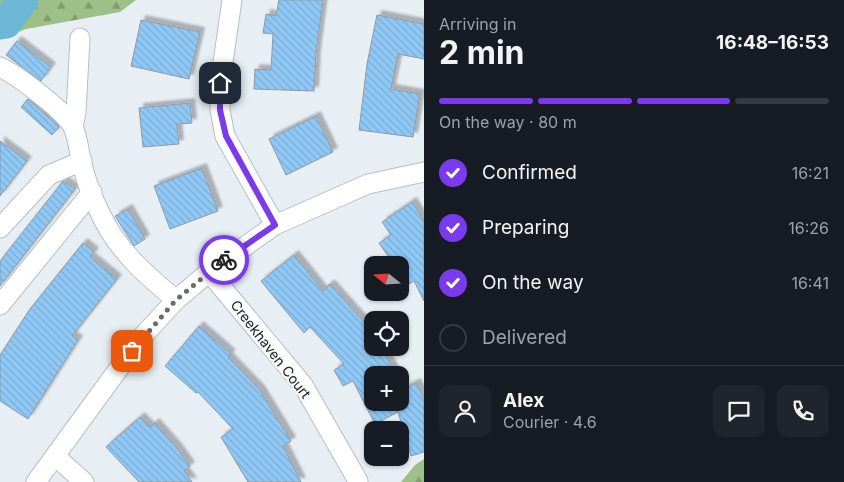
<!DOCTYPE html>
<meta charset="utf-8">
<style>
:root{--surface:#171b24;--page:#20242c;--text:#f1f3f6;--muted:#9ea1a6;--line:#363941;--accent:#7c3aed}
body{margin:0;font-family:Inter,sans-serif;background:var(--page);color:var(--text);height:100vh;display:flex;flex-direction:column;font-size:19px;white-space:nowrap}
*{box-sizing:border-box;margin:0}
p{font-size:16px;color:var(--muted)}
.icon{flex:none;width:28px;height:28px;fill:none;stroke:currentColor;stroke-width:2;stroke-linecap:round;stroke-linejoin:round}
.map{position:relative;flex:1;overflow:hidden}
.drawer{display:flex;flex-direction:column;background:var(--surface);width:420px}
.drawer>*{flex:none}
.needle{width:32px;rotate:288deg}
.fabs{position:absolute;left:364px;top:256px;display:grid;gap:10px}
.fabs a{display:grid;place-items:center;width:45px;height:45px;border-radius:10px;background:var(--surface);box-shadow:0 1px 4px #0004;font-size:25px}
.pin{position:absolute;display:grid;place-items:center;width:42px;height:42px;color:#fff;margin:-21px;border-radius:10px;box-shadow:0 2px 8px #0006}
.courier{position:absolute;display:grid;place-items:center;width:50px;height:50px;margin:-25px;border:4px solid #7c3aed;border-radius:50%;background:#fff;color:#222;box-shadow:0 1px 6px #0007}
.summary em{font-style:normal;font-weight:700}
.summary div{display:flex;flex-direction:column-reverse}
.summary{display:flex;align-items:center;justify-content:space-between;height:85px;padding:0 15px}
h1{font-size:32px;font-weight:700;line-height:38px}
.bar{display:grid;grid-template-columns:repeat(4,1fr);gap:8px 5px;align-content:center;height:60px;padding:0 15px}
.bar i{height:6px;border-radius:4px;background:var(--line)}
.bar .active{background:var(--accent)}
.bar p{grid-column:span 4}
.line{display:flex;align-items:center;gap:12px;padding:0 15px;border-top:1px solid var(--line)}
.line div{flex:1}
.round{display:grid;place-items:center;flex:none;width:52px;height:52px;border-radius:10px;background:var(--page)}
ol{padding:0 15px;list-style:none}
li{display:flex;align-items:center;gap:15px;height:55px}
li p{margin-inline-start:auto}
li .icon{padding:5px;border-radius:50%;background:var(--accent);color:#fff;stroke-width:4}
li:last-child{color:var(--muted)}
li i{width:28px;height:28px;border:2px solid var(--line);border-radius:50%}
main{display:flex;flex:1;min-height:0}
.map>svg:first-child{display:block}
.forest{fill:url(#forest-firs)}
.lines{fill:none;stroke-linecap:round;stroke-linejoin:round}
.river{stroke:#6cb7d5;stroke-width:31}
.building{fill:url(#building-back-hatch);stroke:#91989e;filter:url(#shadow)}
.minor-casing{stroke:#b7bfc5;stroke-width:21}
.minor{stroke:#fff;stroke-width:19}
.done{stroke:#666a6e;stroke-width:5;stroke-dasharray:0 9}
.route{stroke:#7c3aed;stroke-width:6}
.labels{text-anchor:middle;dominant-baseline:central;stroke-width:4.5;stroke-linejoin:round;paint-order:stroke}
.street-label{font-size:14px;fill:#212326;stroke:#f8fbfe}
</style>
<main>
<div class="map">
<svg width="424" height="482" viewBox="0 0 424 482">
<defs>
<pattern id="forest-firs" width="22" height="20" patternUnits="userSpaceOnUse" patternTransform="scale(1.25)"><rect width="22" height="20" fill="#9dc087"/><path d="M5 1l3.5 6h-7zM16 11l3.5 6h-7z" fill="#809c6e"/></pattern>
<pattern id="building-back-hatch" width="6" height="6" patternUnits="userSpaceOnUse" patternTransform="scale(1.25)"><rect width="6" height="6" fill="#8fc8f5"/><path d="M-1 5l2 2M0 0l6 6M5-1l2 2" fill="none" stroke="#7bacd2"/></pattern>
<filter id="shadow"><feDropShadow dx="4.5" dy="-4.5" stdDeviation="1" flood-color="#0004"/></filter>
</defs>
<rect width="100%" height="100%" fill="#e7eff5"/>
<path class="forest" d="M0 0H136L120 12 26 29 0 39Z
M424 459V482H401L415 465Z"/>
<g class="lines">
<path class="river" d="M0 24 6 23 23 0"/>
</g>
<path class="building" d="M279 0H323L316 53 314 91 254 89 255 69 271 70 273 34 263 33 266 14 276 16Z
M377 15 424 24V59L398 54 391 89 420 94 413 137 359 130 367 64Z
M141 20 200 32 189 79 131 66Z
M17 41 51 67 41 81 6 55Z
M28 99 59 127 52 135 21 107Z
M190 103 192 123 177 124 179 144 143 147 139 108Z
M316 116 333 152 286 175 269 139Z
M0 141 27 161 0 196Z
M202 168 218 211 170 229 154 186Z
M63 181 75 189 0 286V261Z
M412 202 424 221V301L414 281 409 284 396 260 392 262 379 243 391 235 382 222Z
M128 209 145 239 134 246 115 216Z
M83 243 94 252 90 257 117 279 72 336 78 340 28 419 0 401V355L30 309Z
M294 255 323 291 330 284 372 331V348H382L396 375H372V402H400V391L416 383 424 398V452L411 456 398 412 375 424 353 381 343 386 334 370 344 364 310 327 304 333 261 281Z
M199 326 231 354 228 357 260 390 291 441 283 446 301 482H248L221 437 233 429 198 392 196 393 165 366Z
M140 417 150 427 155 423 177 448 190 466 184 471 192 482H139L106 447Z"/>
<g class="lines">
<g class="minor-casing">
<path id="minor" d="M232 0 220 83V110L225 136 275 225
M0 67C17 75 65 111 73 127 79 140 79 155 83 168 87 184 94 201 101 215 118 251 146 275 176 300
M73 126 76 113 80 38
M0 228 49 175 82 161
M209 272 303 385 358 481
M0 305 92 192
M55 456 84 482
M36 482 141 338 176 300 209 272 275 225 368 184 424 172"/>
</g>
<use href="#minor" class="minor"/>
</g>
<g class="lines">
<path class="done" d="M132 351 176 300 224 260"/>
<path class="route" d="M220 83V110L226 136 275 225 224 260"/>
</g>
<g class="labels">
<g class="street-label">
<text transform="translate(271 349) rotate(52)">Creekhaven Court</text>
</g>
</g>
</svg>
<div class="fabs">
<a><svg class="needle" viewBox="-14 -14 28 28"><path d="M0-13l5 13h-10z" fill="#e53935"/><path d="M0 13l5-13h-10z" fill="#9ea1a6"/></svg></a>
<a><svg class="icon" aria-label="locate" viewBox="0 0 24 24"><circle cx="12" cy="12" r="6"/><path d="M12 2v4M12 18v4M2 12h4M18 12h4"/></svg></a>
<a>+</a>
<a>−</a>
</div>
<div class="pin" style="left:132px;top:351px;background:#ea580c"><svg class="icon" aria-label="bag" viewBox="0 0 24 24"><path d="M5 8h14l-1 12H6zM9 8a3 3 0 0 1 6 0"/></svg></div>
<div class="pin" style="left:220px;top:83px;background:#1f2937"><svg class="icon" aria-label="home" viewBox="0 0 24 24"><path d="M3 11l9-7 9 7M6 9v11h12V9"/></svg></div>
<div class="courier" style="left:224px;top:260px"><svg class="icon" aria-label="bike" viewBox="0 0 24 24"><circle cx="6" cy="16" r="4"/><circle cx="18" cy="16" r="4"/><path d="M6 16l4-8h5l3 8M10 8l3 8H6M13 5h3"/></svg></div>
</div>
<section class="drawer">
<div class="summary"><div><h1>2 min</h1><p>Arriving in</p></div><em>16:48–16:53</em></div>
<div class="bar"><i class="active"></i><i class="active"></i><i class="active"></i><i></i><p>On the way · 80 m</p></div>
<ol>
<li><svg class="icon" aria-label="check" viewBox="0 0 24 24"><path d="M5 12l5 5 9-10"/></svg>Confirmed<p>16:21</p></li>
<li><svg class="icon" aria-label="check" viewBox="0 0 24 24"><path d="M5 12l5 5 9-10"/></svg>Preparing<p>16:26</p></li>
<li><svg class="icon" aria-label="check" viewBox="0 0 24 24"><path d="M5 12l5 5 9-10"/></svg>On the way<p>16:41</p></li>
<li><i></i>Delivered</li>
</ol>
<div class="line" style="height:90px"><a class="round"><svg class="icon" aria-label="person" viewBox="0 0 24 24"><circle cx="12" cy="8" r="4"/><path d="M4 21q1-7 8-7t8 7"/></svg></a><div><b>Alex</b><p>Courier · 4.6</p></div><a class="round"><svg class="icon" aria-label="chat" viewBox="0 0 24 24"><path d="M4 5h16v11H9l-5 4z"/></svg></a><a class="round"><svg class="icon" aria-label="phone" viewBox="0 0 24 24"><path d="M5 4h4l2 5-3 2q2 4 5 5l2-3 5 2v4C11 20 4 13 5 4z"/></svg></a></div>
</section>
</main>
